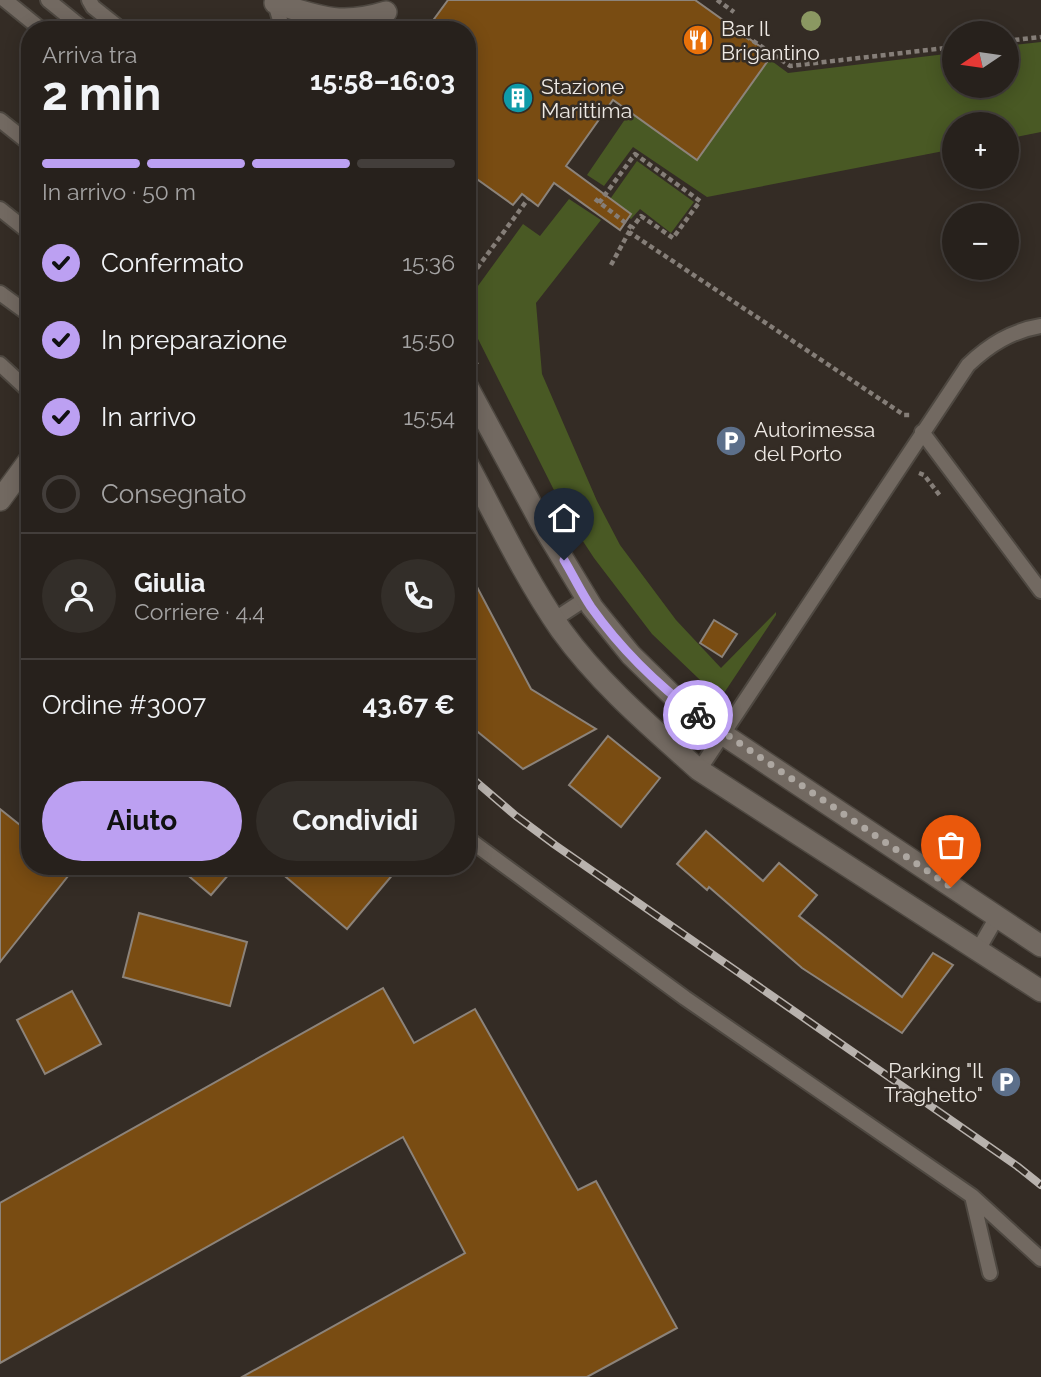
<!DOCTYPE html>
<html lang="it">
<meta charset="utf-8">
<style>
:root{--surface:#27211c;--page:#332e29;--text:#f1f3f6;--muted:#a4a3a3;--line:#433e3b;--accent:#bca0f2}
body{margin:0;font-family:Raleway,sans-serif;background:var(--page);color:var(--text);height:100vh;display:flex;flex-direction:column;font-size:26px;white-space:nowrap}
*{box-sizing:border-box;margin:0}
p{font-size:23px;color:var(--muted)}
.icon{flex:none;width:38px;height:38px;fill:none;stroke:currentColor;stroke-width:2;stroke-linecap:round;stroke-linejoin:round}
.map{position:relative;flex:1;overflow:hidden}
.drawer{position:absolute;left:21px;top:21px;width:455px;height:854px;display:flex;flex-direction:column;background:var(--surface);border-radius:28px;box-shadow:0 4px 18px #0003,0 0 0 2px var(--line)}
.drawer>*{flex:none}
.needle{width:46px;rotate:257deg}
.controls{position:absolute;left:942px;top:21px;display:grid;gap:14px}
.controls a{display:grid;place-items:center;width:77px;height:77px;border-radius:50%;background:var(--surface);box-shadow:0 4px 18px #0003,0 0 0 2px var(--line);font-size:35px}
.pin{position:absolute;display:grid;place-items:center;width:60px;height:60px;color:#fff;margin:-72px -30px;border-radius:50% 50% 50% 0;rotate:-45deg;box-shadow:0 0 7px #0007}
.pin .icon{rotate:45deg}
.courier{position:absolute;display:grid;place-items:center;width:70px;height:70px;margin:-35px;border:5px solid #bca0f2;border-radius:50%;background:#fff;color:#222;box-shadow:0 2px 9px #0007}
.overview em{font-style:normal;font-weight:700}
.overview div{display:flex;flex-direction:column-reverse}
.overview{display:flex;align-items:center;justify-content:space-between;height:119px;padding:0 21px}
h1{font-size:46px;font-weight:700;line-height:52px}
.bar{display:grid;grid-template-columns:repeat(4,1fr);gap:10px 7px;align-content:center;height:84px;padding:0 21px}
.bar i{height:9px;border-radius:5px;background:var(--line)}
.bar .on{background:var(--accent)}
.bar p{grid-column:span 4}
.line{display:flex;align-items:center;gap:18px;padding:0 21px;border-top:2px solid var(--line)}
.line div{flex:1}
.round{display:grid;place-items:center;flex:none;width:74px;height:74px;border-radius:37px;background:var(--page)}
ol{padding:0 21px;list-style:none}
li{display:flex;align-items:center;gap:21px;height:77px}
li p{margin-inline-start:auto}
li .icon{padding:7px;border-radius:50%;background:var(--accent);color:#111;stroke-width:4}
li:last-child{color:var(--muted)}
li i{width:38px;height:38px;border:4px solid var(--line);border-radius:50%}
.primary-button{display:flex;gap:14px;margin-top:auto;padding:14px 21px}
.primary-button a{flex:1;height:80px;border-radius:42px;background:var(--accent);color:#111;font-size:28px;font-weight:700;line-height:80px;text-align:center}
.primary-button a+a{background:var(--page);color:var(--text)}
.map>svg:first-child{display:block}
.green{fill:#495924}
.building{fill:#794c12;stroke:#8c837a;stroke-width:2}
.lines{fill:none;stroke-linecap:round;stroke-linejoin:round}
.lane-casing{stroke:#4e4841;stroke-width:18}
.street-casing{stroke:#4e4841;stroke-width:24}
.secondary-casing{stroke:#4e4841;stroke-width:24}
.path{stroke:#857e78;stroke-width:4.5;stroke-dasharray:5 3.5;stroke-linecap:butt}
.lane{stroke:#726961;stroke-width:14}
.street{stroke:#726961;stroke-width:21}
.secondary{stroke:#726961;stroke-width:21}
.rail-casing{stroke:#b8b2ad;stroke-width:8}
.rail{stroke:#342c25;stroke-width:5;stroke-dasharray:16;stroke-linecap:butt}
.tree{fill:#8b9862}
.done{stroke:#ada7a1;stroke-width:7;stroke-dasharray:0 12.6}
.route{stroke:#bca0f2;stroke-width:9}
.labels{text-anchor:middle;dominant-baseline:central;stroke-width:5;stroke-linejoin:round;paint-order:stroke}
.poi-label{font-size:21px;fill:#eee9e4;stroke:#342c25;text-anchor:start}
</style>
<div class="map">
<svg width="1041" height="1377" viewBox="0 0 1041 1377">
<rect width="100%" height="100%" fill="#342c25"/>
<path class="green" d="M1041 42V132L1006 139V124H954V149L707 197 633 147 604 186 587 175 630 112 697 160 769 59 788 73 954 53V86H1006V46Z
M637 161 694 202 671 233 640 209 631 219 608 202Z
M569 199 601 220 536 303 542 374 597 501 620 545 676 620 721 668 776 612V615L720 699 652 634 594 558 569 520 467 317V301L523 224 540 236Z"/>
<path class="building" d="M448 0H695L772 55 697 160 613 100 566 166 631 214 620 230 554 183 538 206 522 194 513 205 467 172V30H426Z
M467 568 531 689 596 729 523 769 467 723Z
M714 620 737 634 722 657 700 643Z
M608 736 660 778 621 827 569 785Z
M0 809 30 833V866H76L0 962Z
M706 831 763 881 779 863 817 895 799 916 902 997 933 953 953 965 902 1033 802 968 709 887 707 890 677 864Z
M177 866H236L211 895Z
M273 866H400L347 929Z
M139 913 247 942 230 1006 123 977Z
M383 988 414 1043 475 1009 578 1190 596 1181 677 1328 587 1377H242L465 1253 403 1137 0 1363V1203Z
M72 991 101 1044 45 1074 17 1020Z"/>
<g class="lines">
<g class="lane-casing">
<path id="lane" d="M5 0 42 30
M48 0 85 30
M89 0 93 7 122 30
M274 0 283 30
M0 120 30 144
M0 209 30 233
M0 293 30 315
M0 364 30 392
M922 432 1041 591
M555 619 587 598
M699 770 968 365C989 345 1011 331 1041 326
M467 838 685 998 972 1196 990 1273
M978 950 997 917
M972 1196 1041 1259"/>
</g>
<g class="street-casing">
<path id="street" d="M467 386 540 521 592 607 631 655 673 696 724 735 1041 946
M467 463C497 519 525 578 561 630 600 684 651 727 699 770L1041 991
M0 500 30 459"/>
</g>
<g class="secondary-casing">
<path id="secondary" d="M275 3C319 17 341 26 386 12"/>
</g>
<path class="path" d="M717 0 734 12
M746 36 790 66 954 47
M1006 41 1041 37
M595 199 632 228 629 232 904 415H910
M599 203 635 154 700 201 673 238 641 216 632 228
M611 265 629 232
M467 282 528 199
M467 345 477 365
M919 473 924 475 941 497"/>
<use href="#lane" class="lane"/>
<use href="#street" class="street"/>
<use href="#secondary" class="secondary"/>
<g class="rail-casing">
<path id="rail" d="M467 774 516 816 555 845 1017 1166 1041 1185"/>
</g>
<use href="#rail" class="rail"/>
</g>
<circle class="tree" cx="811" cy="21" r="10"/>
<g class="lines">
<path class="done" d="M698 715 951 887"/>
<path class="route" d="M564 560C573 575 581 592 591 607 620 648 659 686 698 715"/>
</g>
<defs>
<g id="restaurant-disc" transform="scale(1.575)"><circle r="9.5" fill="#e8710a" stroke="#342c25"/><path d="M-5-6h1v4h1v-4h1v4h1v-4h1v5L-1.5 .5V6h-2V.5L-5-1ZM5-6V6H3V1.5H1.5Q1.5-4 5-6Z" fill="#fff"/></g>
<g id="building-disc" transform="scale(1.575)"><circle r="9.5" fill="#0f9aa8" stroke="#342c25"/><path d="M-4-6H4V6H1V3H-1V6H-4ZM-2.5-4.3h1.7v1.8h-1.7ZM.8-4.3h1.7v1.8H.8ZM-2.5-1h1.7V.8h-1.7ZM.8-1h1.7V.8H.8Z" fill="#fff"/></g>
<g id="parking-disc" transform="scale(1.575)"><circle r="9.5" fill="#5c6f8a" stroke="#342c25"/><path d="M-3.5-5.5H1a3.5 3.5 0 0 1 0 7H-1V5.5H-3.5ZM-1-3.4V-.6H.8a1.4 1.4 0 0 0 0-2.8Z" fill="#fff"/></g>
</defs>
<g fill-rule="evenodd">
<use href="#restaurant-disc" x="698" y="40"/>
<use href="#building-disc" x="518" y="98"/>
<use href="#parking-disc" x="731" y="441"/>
<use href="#parking-disc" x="1006" y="1082"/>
</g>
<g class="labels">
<g class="poi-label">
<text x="721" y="28">Bar Il<tspan x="721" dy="24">Brigantino</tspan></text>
<text x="541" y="86">Stazione<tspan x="541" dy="24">Marittima</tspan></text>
<text x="754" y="429">Autorimessa<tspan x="754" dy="24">del Porto</tspan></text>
<text x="983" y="1070" text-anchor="end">Parking "Il<tspan x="983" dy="24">Traghetto"</tspan></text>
</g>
</g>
</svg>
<div class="controls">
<a><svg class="needle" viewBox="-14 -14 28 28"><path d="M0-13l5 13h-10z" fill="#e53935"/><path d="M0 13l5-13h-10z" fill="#a4a3a3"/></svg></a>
<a>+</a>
<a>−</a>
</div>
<div class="pin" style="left:951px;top:887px;background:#ea580c"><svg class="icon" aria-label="bag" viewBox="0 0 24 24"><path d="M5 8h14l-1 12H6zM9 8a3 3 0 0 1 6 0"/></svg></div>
<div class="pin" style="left:564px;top:560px;background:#1f2937"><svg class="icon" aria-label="home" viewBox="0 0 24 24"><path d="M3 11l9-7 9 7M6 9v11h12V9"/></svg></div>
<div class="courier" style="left:698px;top:715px"><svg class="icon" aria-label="bike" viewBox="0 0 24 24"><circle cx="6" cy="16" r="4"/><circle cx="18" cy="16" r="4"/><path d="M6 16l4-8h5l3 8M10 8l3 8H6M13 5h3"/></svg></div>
<section class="drawer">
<div class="overview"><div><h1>2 min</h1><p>Arriva tra</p></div><em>15:58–16:03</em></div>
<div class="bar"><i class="on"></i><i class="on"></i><i class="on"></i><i></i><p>In arrivo · 50 m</p></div>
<ol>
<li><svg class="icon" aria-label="check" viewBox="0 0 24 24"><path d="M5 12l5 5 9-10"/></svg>Confermato<p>15:36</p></li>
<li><svg class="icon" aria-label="check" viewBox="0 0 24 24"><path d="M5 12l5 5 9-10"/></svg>In preparazione<p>15:50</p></li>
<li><svg class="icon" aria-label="check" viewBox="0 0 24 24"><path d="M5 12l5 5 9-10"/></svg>In arrivo<p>15:54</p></li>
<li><i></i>Consegnato</li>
</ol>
<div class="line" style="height:126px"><a class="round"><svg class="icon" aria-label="person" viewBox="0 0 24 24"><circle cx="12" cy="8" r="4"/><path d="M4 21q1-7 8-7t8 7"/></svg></a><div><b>Giulia</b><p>Corriere · 4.4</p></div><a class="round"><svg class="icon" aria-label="phone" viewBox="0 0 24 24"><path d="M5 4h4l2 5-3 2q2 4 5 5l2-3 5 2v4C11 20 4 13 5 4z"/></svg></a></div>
<div class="line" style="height:91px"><div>Ordine #3007</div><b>43.67 €</b></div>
<div class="primary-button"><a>Aiuto</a><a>Condividi</a></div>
</section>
</div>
